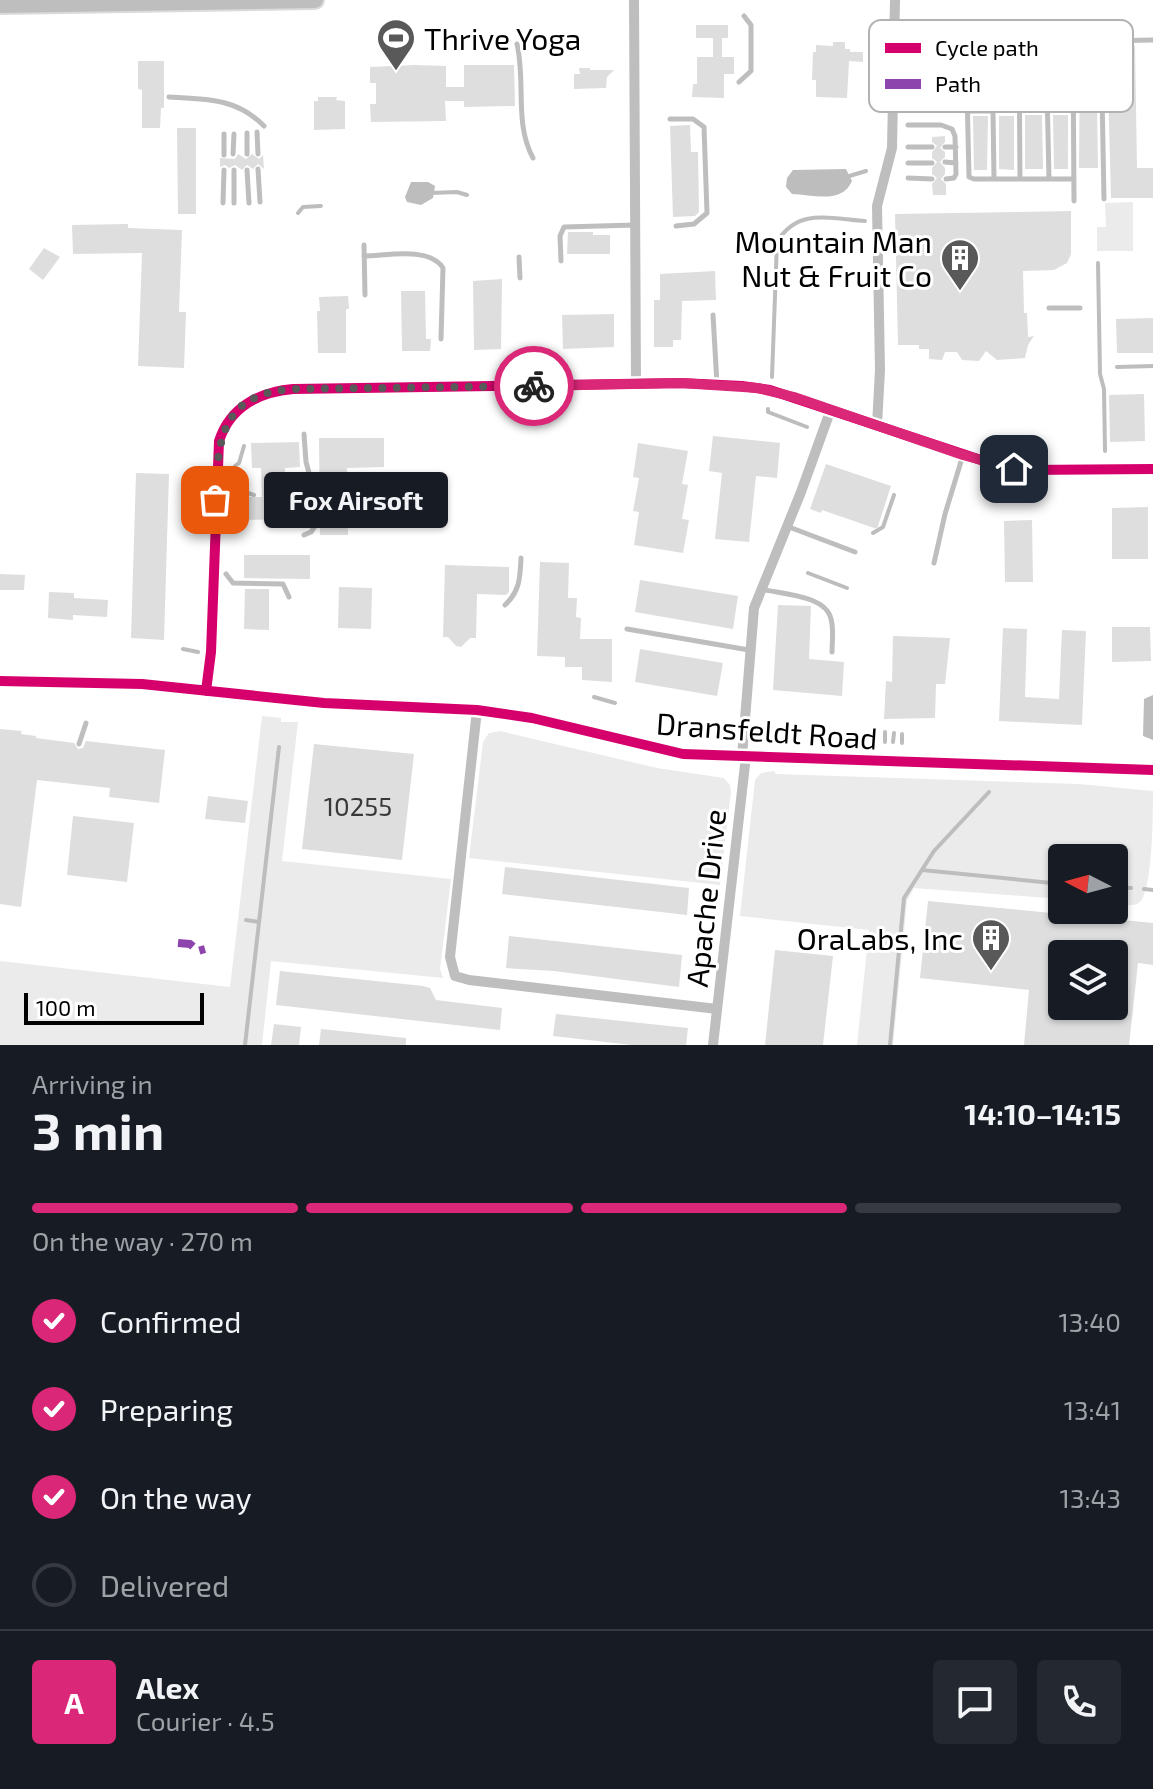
<!DOCTYPE html>
<meta charset="utf-8">
<style>
:root{--surface:#171b24;--page:#242831;--text:#f1f3f6;--muted:#9ea1a6;--line:#363941;--accent:#db2777}
body{margin:0;font-family:"Exo 2",sans-serif;background:var(--page);color:var(--text);height:100vh;display:flex;flex-direction:column;font-size:30px;white-space:nowrap}
*{box-sizing:border-box;margin:0}
p{font-size:26px;color:var(--muted)}
.icon{flex:none;width:44px;height:44px;fill:none;stroke:currentColor;stroke-width:2;stroke-linecap:round;stroke-linejoin:round}
.map{position:relative;height:1045px;overflow:hidden}
.details{display:flex;flex-direction:column;background:var(--surface);flex:1}
.details>*{flex:none}
.needle{width:52px;rotate:276deg}
.controls{position:absolute;left:1048px;top:844px;display:grid;gap:16px}
.controls a{display:grid;place-items:center;width:80px;height:80px;border-radius:8px;background:var(--surface);box-shadow:0 2px 6px #0004;font-size:40px}
.scale{position:absolute;left:24px;bottom:20px;width:180px;box-sizing:border-box;padding-left:8px;border:4px solid #000;border-top:0;font-size:22px;line-height:28px;white-space:nowrap;color:#000;-webkit-text-stroke:6px #fff;paint-order:stroke}
.pin{position:absolute;display:grid;place-items:center;width:68px;height:68px;color:#fff;margin:-34px;border-radius:16px;box-shadow:0 4px 12px #0006}
.courier{position:absolute;display:grid;place-items:center;width:80px;height:80px;margin:-40px;border:6px solid #db2777;border-radius:50%;background:#fff;color:#222;box-shadow:0 2px 10px #0007}
.bubble{position:absolute;height:56px;border-radius:8px;background:var(--surface);box-shadow:0 2px 6px #0004;font-size:26px;font-weight:700;line-height:56px;text-align:center}
.headline em{font-style:normal;font-weight:700}
.headline div{display:flex;flex-direction:column-reverse}
.headline{display:flex;align-items:center;justify-content:space-between;height:136px;padding:0 32px}
h1{font-size:52px;font-weight:700;line-height:60px}
.bar{display:grid;grid-template-columns:repeat(4,1fr);gap:12px 8px;align-content:center;height:96px;padding:0 32px}
.bar i{height:10px;border-radius:6px;background:var(--line)}
.bar .on{background:var(--accent)}
.bar p{grid-column:span 4}
.line{display:flex;align-items:center;gap:20px;padding:0 32px;border-top:2px solid var(--line)}
.line div{flex:1}
.round{display:grid;place-items:center;flex:none;width:84px;height:84px;border-radius:8px;background:var(--page)}
ol{padding:0 32px;list-style:none}
li{display:flex;align-items:center;gap:24px;height:88px}
li p{margin-inline-start:auto}
li .icon{padding:8px;border-radius:50%;background:var(--accent);color:#fff;stroke-width:4}
li:last-child{color:var(--muted)}
li i{width:44px;height:44px;border:4px solid var(--line);border-radius:50%}
.map>svg:first-child{display:block}
.green{fill:#ebebeb}
.water{fill:#bdbdbd}
.lines{fill:none;stroke-linecap:round;stroke-linejoin:round}
.stream{stroke:#bdbdbd;stroke-width:4}
.building{fill:#dedede;fill-rule:evenodd}
.trunk-casing{stroke:#dbdbdb;stroke-width:20}
.service{stroke:#bebebe;stroke-width:5}
.minor{stroke:#bebebe;stroke-width:10}
.tertiary{stroke:#bebebe;stroke-width:12}
.trunk{stroke:#bebebe;stroke-width:16}
.quiet{stroke:#8e44ad;stroke-width:8;stroke-dasharray:16 8;stroke-linecap:butt}
.cycleway-casing{stroke:#fff;stroke-width:15}
.cycleway{stroke:#d6006c;stroke-width:10}
.done{stroke:#595959;stroke-width:8;stroke-dasharray:0 14.4}
.route{stroke:#db2777;stroke-width:10}
.labels{text-anchor:middle;dominant-baseline:central;stroke-width:6;stroke-linejoin:round;paint-order:stroke}
.number-label{font-size:26px;fill:#383838}
.poi-label{font-size:30px;fill:#000;stroke:#fff;text-anchor:end}
.street-label{font-size:30px;fill:#000;stroke:#fff}
.key{fill:#fff;stroke:#b2b2b2;stroke-width:2}
.key-label{font-size:22px;fill:#000}
</style>
<div class="map">
<svg width="1153" height="1045" viewBox="0 0 1153 1045">
<rect width="100%" height="100%" fill="#fff"/>
<path class="green" d="M1133 202V251H1097V227H1106L1105 203Z
M262 716 281 718V722H298L282 861 451 879 440 969 443 978 271 961 262 1045H0V961L230 987Z
M500 731 657 768 724 778 730 785 731 792 720 885 469 858 483 742 489 733Z
M774 771 776 774 1079 784 1153 791C1153 812 1153 893 1139 903 1132 907 1122 904 1114 904V858H1062V899L914 888 907 901 893 1045H857L869 930 740 916 755 780 761 773Z"/>
<path class="water" d="M846 169 852 181C842 204 814 195 792 194L786 187 787 178 793 170Z
M411 182H428L435 186 433 198 421 205 407 202 405 197Z
M1153 695V740L1143 736 1144 699Z"/>
<g class="lines">
<path class="stream" d="M846 177 866 171
M430 193 457 192 467 195
M298 213 303 207 321 206
M1098 263 1100 374 1104 389 1105 451
M1117 367 1153 366
M772 377 777 242C798 207 831 219 865 221
M768 409V412L807 427
M235 466 239 463 244 446
M236 489 254 495
M873 533 883 527 894 495
M808 573 847 588
M183 649 198 652
M594 697 615 703
M885 742V732
M893 742 894 733
M902 743V734
M922 870 1062 884
M1114 887 1131 888
M1144 889 1153 890
M246 920 259 922
M245 1045 279 747
M890 1045 904 898 934 851 989 792"/>
</g>
<path class="building" d="M696 25H728V38H722V57H734V74H724V98L692 97 693 84H697V57H713V38H696Z
M833 42H845V49H850V52H863V62L849 61 847 98 816 97V80H812L813 52H816V45L833 46Z
M1117 46H1135L1137 168H1153V198H1111L1107 48Z
M1080 49H1096L1098 168H1079Z
M138 61H164V108H161L160 128H142V90L138 89Z
M415 65 446 66V87H464V65H514L515 106 464 107V101H445L446 121 371 122 370 104H376V83H370V67Z
M579 68H590V70H614L607 77 606 88 574 89V74H580Z
M318 97H337L336 100 345 101V129L314 130V101H318Z
M1025 115H1042L1043 169H1025Z
M1053 115H1068V169H1054Z
M973 116H988L987 170H974Z
M999 116H1014V170L999 169Z
M690 125 691 152H698L699 212 695 216 673 217 670 126Z
M177 128H196V214H178Z
M945 136V142L940 148 945 152V157L940 162 945 168V174L941 179 946 184V195H933L932 184 937 178 932 174V168L937 162 932 158V152L937 146 932 142V137Z
M238 154 246 159 252 154 259 159 263 155 264 169 258 164 253 169 247 165 242 170 235 165 229 168 225 165 220 167V158L235 159Z
M1071 211V254L1067 263 1054 270 1023 271 1024 313H1027L1028 337 1034 336 1028 345 1025 358 997 360 986 351 979 361 962 360 957 352H945L942 360 929 359V349H919V345H898L895 214Z
M128 224V228L182 230 179 312H186L184 368 138 366 142 253 73 254 72 225Z
M568 232H593V235H610V254H567Z
M44 248 60 257 43 280 29 269Z
M715 271 716 300 682 301 681 340H673V347H654V300H660V274Z
M502 279 501 349 474 350 473 281Z
M401 291H425L426 339H431L430 351H402Z
M348 296 349 309H346V353H318L317 311H320L319 297Z
M614 314V347L563 349 562 315Z
M1153 318V353H1117L1116 319Z
M1144 394 1145 441 1110 442 1109 395Z
M713 436 780 443 777 478 756 476 749 542 715 539 722 473 709 471Z
M319 438H384V467L347 468 348 535H320Z
M299 442 300 467 285 468V497L308 496 309 519 244 520 243 497H262L261 468H252L251 443Z
M638 443 688 451 682 484 688 485 682 519 689 520 683 553 634 545 639 512 633 511 639 478 633 477Z
M826 464 891 486 877 529 822 510 821 513 810 509Z
M136 473 169 474 164 640 131 638Z
M1148 507V559H1112V508Z
M1032 520 1033 582H1005L1004 521Z
M244 555H310V579L244 578Z
M540 562 569 563 568 598H577L576 617 581 618 580 639H612V682L582 680V667H565V657L537 656Z
M445 565 509 567V592L506 595 477 594 476 638H470L461 647 456 646 448 637H443Z
M0 574 25 575 24 590H0Z
M640 580 738 596 733 629 635 612Z
M339 587 372 588 371 629 338 628Z
M245 589H269V630L244 629Z
M49 592 74 593V598L108 600 107 617 73 615V620L48 618Z
M778 605 811 606 809 659 844 662 842 696 773 690Z
M1112 627H1150L1151 661 1112 662Z
M1003 628 1027 629 1025 697 1059 699 1062 630 1086 631 1082 725 999 721Z
M893 636 950 638 945 684H936L935 718 884 719 886 681 892 682Z
M640 649 723 663 717 696 635 682Z
M0 729 22 731 21 734 36 736V738L74 743 78 749 83 748 86 741 165 750 159 803 109 797 110 788 37 780 21 907 0 904Z
M314 744 414 754 402 860 302 849Z
M208 796 248 801 245 823 205 819Z
M73 816 134 823 127 882 67 875Z
M505 867 689 888 687 915 502 894Z
M928 901 1153 923V965L1138 963 1129 1045H1024L1029 990 920 978ZM1062 954H1114V1006H1062Z
M509 936 682 955 679 987 554 971 506 968Z
M775 950 833 956 823 1045H765Z
M280 971 423 986 430 988 436 1000 502 1008 500 1030 276 1005Z
M556 1014 688 1028 686 1045H632L553 1036Z
M274 1024 301 1027 299 1045H271Z
M321 1029 406 1038V1045H319Z"/>
<g class="lines">
<g class="trunk-casing">
<path id="trunk" d="M0 5 315 0"/>
</g>
<path class="service" d="M517 44C526 83 514 123 533 158
M992 45 994 179
M1019 45 1020 179
M1046 45 1049 179
M739 82 751 71V25L744 16
M169 97C206 99 237 98 264 126
M895 104 945 106 950 103 953 45 948 36 896 37
M941 105C947 91 940 74 952 62
M967 111 1074 109
M670 119H693L704 127 707 213 694 224 676 226
M908 125H941L952 129 955 136 956 174 954 178 946 179
M257 132 258 154
M247 133V154
M224 134V155
M908 147H932
M945 147H956
M233 154 234 134
M945 162 956 163
M908 163H932
M258 169 260 202
M234 170V203
M247 170 249 203
M908 178 932 179
M1074 179H974L969 177 966 50 969 46 1066 44 1073 51 1074 201
M1104 199 1101 41 1153 40
M223 203 224 170
M364 245 365 295
M364 256C386 256 429 246 443 268L441 339
M519 257 520 278
M561 261 560 236 564 227 635 225
M1049 308H1080
M713 315 717 384
M304 434 306 462 313 487 315 526 311 532 304 535
M789 527 855 552
M934 563 945 514 963 455
M226 574 233 583 283 584 289 597
M761 589C781 594 826 595 831 619 834 629 832 642 832 652
M505 605C520 591 520 578 521 558
M627 629 749 650
M79 744 86 723"/>
<path class="minor" d="M634 0 636 384
M877 425 880 370 877 206 892 148 895 0
M206 691 211 652 219 441C230 407 259 392 293 389L681 383 742 386 770 390 1002 467 1025 470 1153 469
M477 710 450 957 455 976 469 980 717 1009
M742 756 754 608 801 492 831 409
M713 1045 746 756"/>
<path class="tertiary" d="M0 681 142 684 324 703 477 710 532 718 683 754 1153 770"/>
<use href="#trunk" class="trunk"/>
<path class="quiet" d="M178 943 190 944 198 951 205 949"/>
<g class="cycleway-casing">
<path id="cycleway" d="M0 681 142 684 324 703 477 710 532 718 683 754 1153 770
M206 691 211 652 219 441C230 407 259 392 293 389L681 383 742 386 770 390 1002 467 1025 470 1153 469"/>
</g>
<use href="#cycleway" class="cycleway"/>
</g>
<g class="lines">
<path class="done" d="M215 500C218 440 220 394 293 389L534 386"/>
<path class="route" d="M534 386 681 383 758 388 794 397 963 455 1014 469"/>
</g>
<defs>
<g id="stadium-pin" transform="scale(2)"><path d="M0 17L-7.5 6A9.5 9.5 0 1 1 7.5 6Z" fill="#595959" stroke="#fff"/><path d="M0-5a6.5 5 0 1 0 0 10a6.5 5 0 1 0 0-10ZM-3.5-1.8h7v3.6h-7Z" fill="#fff"/></g>
<g id="building-pin" transform="scale(2)"><path d="M0 17L-7.5 6A9.5 9.5 0 1 1 7.5 6Z" fill="#595959" stroke="#fff"/><path d="M-4-6H4V6H1V3H-1V6H-4ZM-2.5-4.3h1.7v1.8h-1.7ZM.8-4.3h1.7v1.8H.8ZM-2.5-1h1.7V.8h-1.7ZM.8-1h1.7V.8H.8Z" fill="#fff"/></g>
</defs>
<g fill-rule="evenodd">
<use href="#stadium-pin" x="396" y="38"/>
<use href="#building-pin" x="960" y="258"/>
<use href="#building-pin" x="991" y="938"/>
</g>
<g class="labels">
<g class="number-label">
<text x="358" y="805">10255</text>
</g>
<g class="poi-label">
<text x="424" y="38" text-anchor="start">Thrive Yoga</text>
<text x="932" y="241">Mountain Man<tspan x="932" dy="34">Nut &amp; Fruit Co</tspan></text>
<text x="963" y="938">OraLabs, Inc</text>
</g>
<g class="street-label">
<text transform="translate(767 730) rotate(4)">Dransfeldt Road</text>
<text transform="translate(705 898) rotate(-84)">Apache Drive</text>
</g>
</g>
<rect x="869" y="20" width="264" height="92" rx="12" class="key"/>
<rect x="885" y="43" width="36" height="10" fill="#d6006c"/>
<rect x="885" y="79" width="36" height="10" fill="#8e44ad"/>
<g class="key-label">
<text x="935" y="56">Cycle path</text>
<text x="935" y="92">Path</text>
</g>
</svg>
<div class="controls">
<a><svg class="needle" viewBox="-14 -14 28 28"><path d="M0-13l5 13h-10z" fill="#e53935"/><path d="M0 13l5-13h-10z" fill="#9ea1a6"/></svg></a>
<a><svg class="icon" aria-label="layers" viewBox="0 0 24 24"><path d="M12 4l9 5-9 5-9-5zM3 14l9 5 9-5"/></svg></a>
</div>
<div class="scale">100 m</div>
<div class="pin" style="left:215px;top:500px;background:#ea580c"><svg class="icon" aria-label="bag" viewBox="0 0 24 24"><path d="M5 8h14l-1 12H6zM9 8a3 3 0 0 1 6 0"/></svg></div>
<div class="pin" style="left:1014px;top:469px;background:#1f2937"><svg class="icon" aria-label="home" viewBox="0 0 24 24"><path d="M3 11l9-7 9 7M6 9v11h12V9"/></svg></div>
<div class="courier" style="left:534px;top:386px"><svg class="icon" aria-label="bike" viewBox="0 0 24 24"><circle cx="6" cy="16" r="4"/><circle cx="18" cy="16" r="4"/><path d="M6 16l4-8h5l3 8M10 8l3 8H6M13 5h3"/></svg></div>
<div class="bubble" style="left:264px;top:472px;width:184px">Fox Airsoft</div>
</div>
<section class="details">
<div class="headline"><div><h1>3 min</h1><p>Arriving in</p></div><em>14:10–14:15</em></div>
<div class="bar"><i class="on"></i><i class="on"></i><i class="on"></i><i></i><p>On the way · 270 m</p></div>
<ol>
<li><svg class="icon" aria-label="check" viewBox="0 0 24 24"><path d="M5 12l5 5 9-10"/></svg>Confirmed<p>13:40</p></li>
<li><svg class="icon" aria-label="check" viewBox="0 0 24 24"><path d="M5 12l5 5 9-10"/></svg>Preparing<p>13:41</p></li>
<li><svg class="icon" aria-label="check" viewBox="0 0 24 24"><path d="M5 12l5 5 9-10"/></svg>On the way<p>13:43</p></li>
<li><i></i>Delivered</li>
</ol>
<div class="line" style="height:144px"><b class="round" style="background:var(--accent);color:#fff">A</b><div><b>Alex</b><p>Courier · 4.5</p></div><a class="round"><svg class="icon" aria-label="chat" viewBox="0 0 24 24"><path d="M4 5h16v11H9l-5 4z"/></svg></a><a class="round"><svg class="icon" aria-label="phone" viewBox="0 0 24 24"><path d="M5 4h4l2 5-3 2q2 4 5 5l2-3 5 2v4C11 20 4 13 5 4z"/></svg></a></div>
</section>
